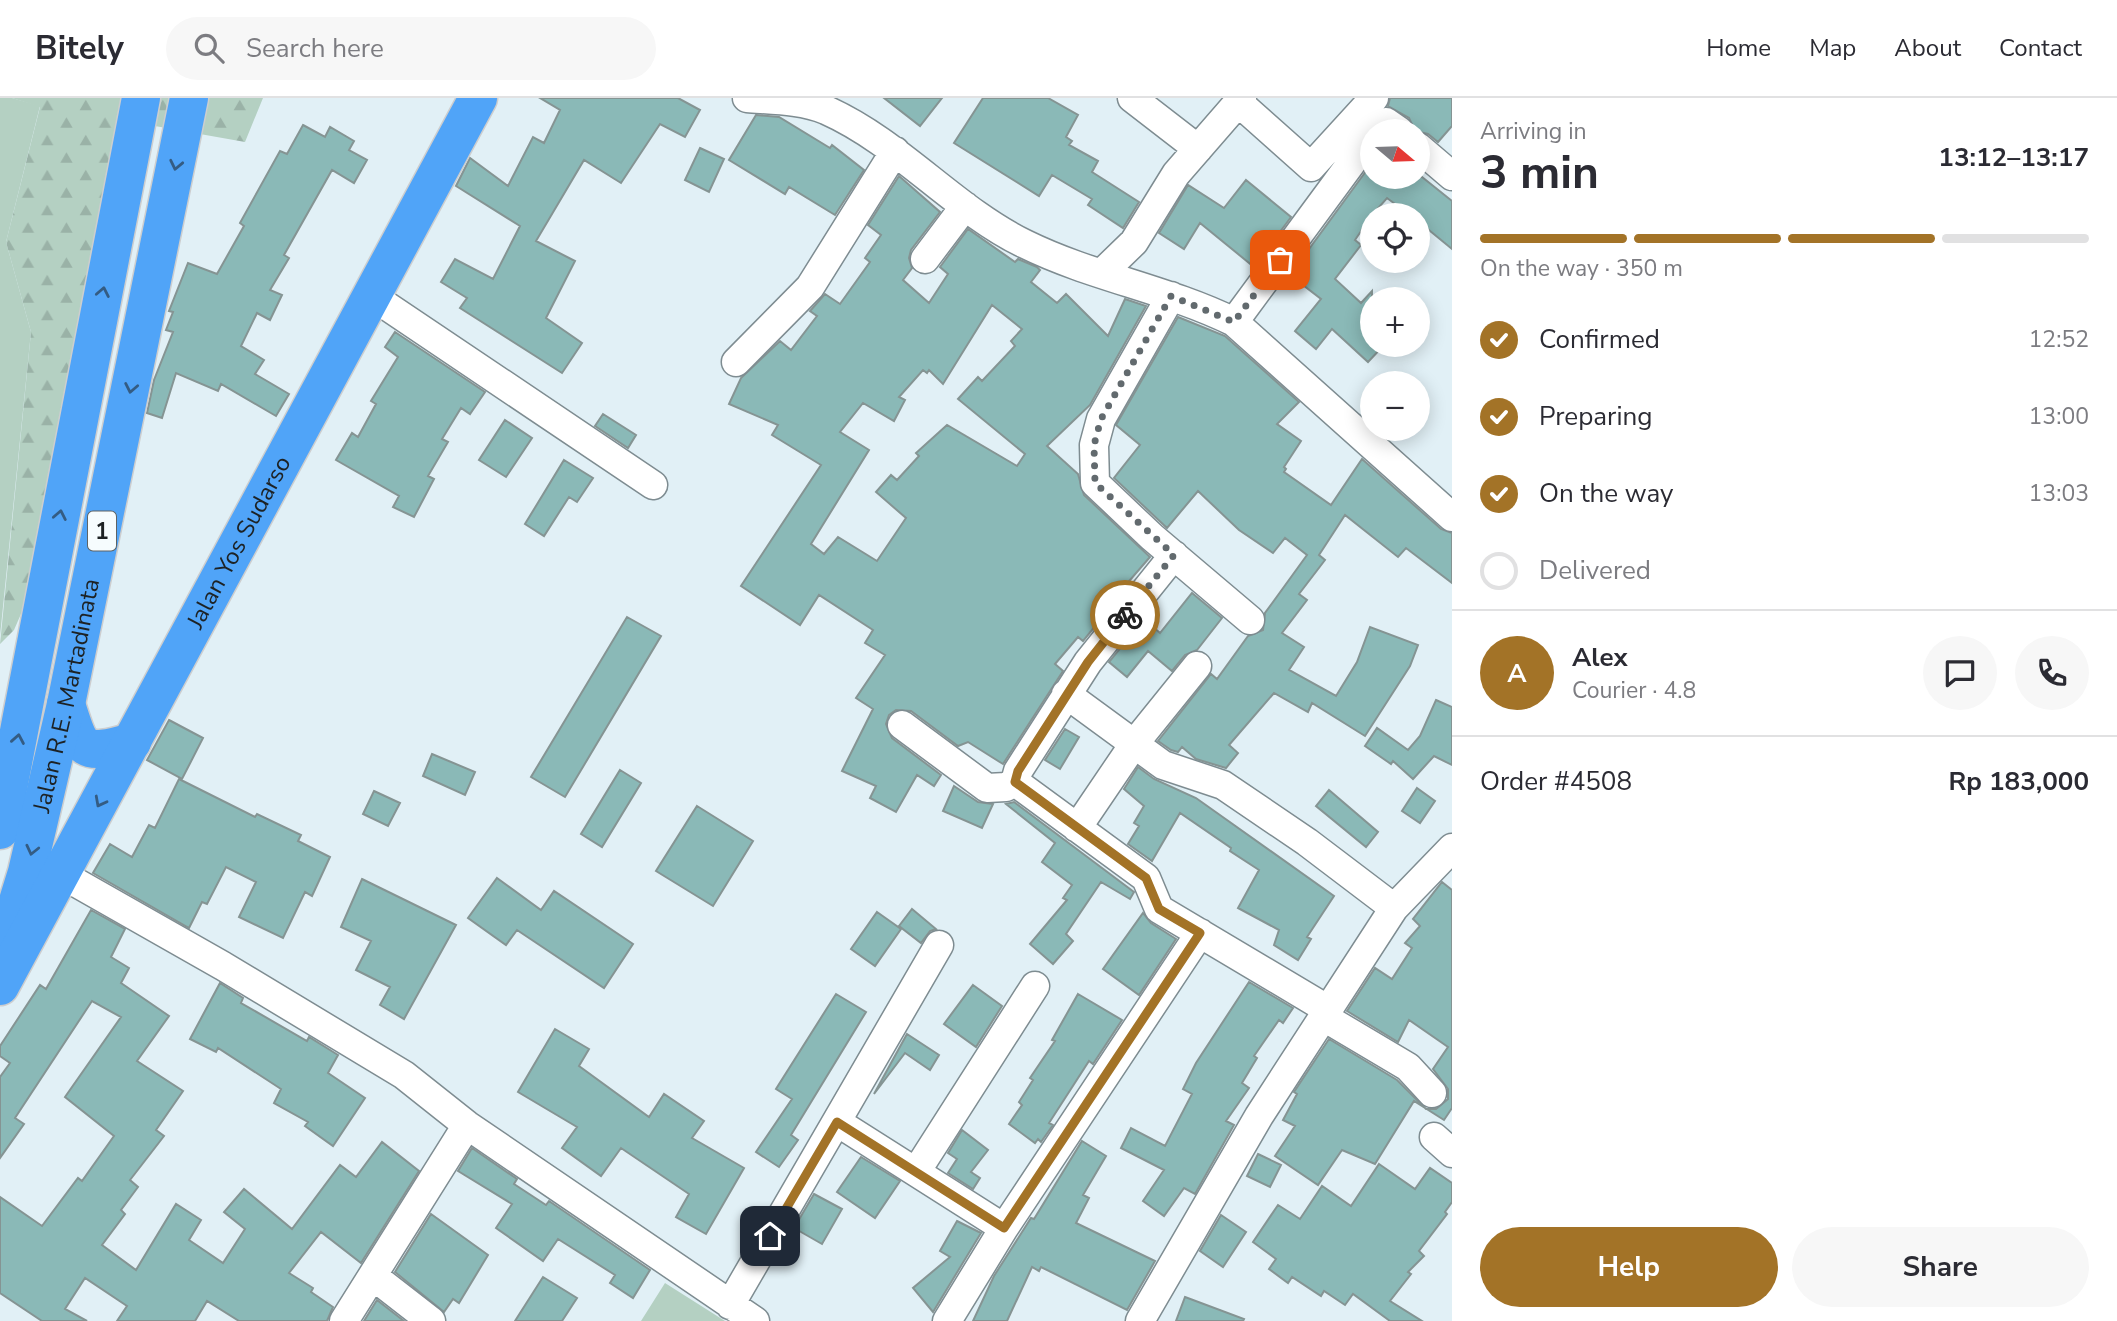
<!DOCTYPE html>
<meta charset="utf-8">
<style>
:root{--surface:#fff;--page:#f7f7f7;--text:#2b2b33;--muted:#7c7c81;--line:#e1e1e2;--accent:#a37327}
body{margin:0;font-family:"Nunito Sans",sans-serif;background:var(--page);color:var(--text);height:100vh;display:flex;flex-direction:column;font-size:26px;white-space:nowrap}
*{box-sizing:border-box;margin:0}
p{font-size:23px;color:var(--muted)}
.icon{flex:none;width:38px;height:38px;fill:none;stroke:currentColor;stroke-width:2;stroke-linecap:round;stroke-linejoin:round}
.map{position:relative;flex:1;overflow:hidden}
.side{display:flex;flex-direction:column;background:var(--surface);width:665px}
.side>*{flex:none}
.needle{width:46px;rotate:109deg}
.buttons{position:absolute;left:1360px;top:21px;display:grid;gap:14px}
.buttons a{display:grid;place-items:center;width:70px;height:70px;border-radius:50%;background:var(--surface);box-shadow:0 4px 18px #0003;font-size:35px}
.pin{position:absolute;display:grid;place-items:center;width:60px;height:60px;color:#fff;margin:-30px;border-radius:14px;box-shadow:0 4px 10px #0006}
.courier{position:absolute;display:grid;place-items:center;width:70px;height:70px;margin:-35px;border:5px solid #a37327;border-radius:50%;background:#fff;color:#222;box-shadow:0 2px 9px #0007}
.overview em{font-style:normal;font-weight:700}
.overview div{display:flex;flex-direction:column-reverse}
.overview{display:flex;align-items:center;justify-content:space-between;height:119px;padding:0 28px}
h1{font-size:46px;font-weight:700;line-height:52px}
.bar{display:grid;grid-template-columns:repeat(4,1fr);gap:10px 7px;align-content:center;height:84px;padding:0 28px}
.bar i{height:9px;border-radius:5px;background:var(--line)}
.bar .current{background:var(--accent)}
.bar p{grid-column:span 4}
.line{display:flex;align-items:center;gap:18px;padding:0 28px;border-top:2px solid var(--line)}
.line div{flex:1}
.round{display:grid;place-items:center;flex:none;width:74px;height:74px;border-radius:37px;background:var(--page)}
ol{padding:0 28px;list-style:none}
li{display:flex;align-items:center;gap:21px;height:77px}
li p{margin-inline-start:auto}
li .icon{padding:7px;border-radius:50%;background:var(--accent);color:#fff;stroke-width:4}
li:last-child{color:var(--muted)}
li i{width:38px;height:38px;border:4px solid var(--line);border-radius:50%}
.primary-button{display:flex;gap:14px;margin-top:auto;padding:14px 28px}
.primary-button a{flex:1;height:80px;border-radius:42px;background:var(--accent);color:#fff;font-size:28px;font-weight:700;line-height:80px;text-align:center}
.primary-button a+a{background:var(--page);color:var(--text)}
header{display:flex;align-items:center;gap:42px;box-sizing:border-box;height:98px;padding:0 35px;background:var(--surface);border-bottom:2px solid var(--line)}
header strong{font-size:33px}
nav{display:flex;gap:38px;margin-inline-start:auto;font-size:24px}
.search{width:490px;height:63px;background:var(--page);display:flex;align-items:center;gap:18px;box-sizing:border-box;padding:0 24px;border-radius:38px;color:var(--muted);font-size:26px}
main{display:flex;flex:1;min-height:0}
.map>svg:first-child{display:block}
.green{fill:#b4d0c2}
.forest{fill:url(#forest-firs)}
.building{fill:#8ab9b7;stroke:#859493;stroke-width:2;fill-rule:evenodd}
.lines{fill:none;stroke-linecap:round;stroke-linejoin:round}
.minor-casing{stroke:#7e8c91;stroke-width:31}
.highway-casing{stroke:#cdcecf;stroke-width:41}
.minor{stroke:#fff;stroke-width:28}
.highway{stroke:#50a4f8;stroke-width:38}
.oneway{stroke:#345c83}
.done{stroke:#626a6e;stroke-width:7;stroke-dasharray:0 12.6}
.route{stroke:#a37327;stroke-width:9}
.labels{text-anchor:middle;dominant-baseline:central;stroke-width:6;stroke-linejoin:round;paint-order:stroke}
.shield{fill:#f6fcfe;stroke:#5e6365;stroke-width:2}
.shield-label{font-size:23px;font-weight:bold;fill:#1d2224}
.street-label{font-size:24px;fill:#1d2224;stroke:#f6fcfe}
</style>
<header>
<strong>Bitely</strong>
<div class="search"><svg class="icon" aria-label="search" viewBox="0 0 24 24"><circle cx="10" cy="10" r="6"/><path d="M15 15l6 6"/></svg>Search here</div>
<nav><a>Home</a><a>Map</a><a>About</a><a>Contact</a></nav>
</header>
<main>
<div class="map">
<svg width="1452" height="1223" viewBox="0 0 1452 1223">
<defs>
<pattern id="forest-firs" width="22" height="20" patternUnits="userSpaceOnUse" patternTransform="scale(1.75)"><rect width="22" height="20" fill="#b4d0c2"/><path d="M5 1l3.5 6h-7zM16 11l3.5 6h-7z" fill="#9ab2a7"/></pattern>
</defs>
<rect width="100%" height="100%" fill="#e1f0f6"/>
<path class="green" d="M0 0H12L40 8 6 144 31 234 0 538Z
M665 1185 725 1223H641Z"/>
<path class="forest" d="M12 0H263L245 44 121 22 24 509 14 532 0 546 31 234 6 144 40 9Z"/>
<path class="building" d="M540 0H678L700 12 685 39 660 26 621 85 584 62 536 143 575 163 546 220 582 245 562 275 460 210 467 200 441 184 455 161 493 181 520 128 456 88 470 60 508 88 533 39 544 45 560 12Z
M884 0H942L920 28Z
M983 0H1048L1078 17 1066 39 1072 43 1069 47 1098 63 1092 74 1139 104 1123 130 1088 107 1092 101 1052 77 1039 98 954 45Z
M1390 0H1452V28L1438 44 1428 36 1415 33 1409 20 1388 8Z
M756 17 779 19 830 50 832 47 864 72 835 117 789 89 785 96 729 62Z
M303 27 325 39 330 29 354 43 349 52 367 62 354 85 332 72 284 157 289 160 270 192 282 197 270 222 257 215 241 248 264 262 255 276 289 296 276 318 221 286 218 293 176 275 162 320 147 315 154 282 173 234 166 232 173 214 169 213 188 165 217 176 244 128 240 125 280 53 287 56Z
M700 50 724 61 709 94 685 82Z
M1372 65V79H1422L1452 103V151L1418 123V117H1410L1387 100 1372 117 1355 142 1361 147 1335 181 1361 205 1372 193V247L1383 248 1368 264 1332 231 1316 251 1295 233 1321 201 1290 177Z
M899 78 940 114 911 152 909 160 912 170 903 182 929 205 948 176 940 169 968 131 1015 164 1018 161 1037 169 1040 172 1031 184 1057 205 1066 196 1108 238 1125 201 1146 208 1090 307 1047 348 1078 376 1084 397 1150 459 1117 497 1119 499 1083 543 1078 539 1055 566 1063 573 1003 666 968 644 958 648 911 613 896 612 889 617 886 626 892 640 941 677 934 688 917 677 896 714 870 700 876 688 842 673 873 611 856 600 885 557 865 545 873 532 819 497 800 527 741 488 821 367 772 337 778 327 729 306 741 280 780 243 791 252 817 218 810 213 825 196 840 206 870 164 865 160 881 137 868 127ZM992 207 1022 231 1011 243 1015 248 982 283 978 279 958 301 1025 356 1017 368 947 327 916 355 919 358 897 382 891 377 876 394 906 420 877 463 838 439 824 456 811 446 869 352 840 334 863 305 894 323 905 302 899 299 923 272 927 275 929 272 943 286Z
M1246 82 1291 119 1254 169 1200 125 1184 151 1159 135 1188 87 1224 110Z
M1178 219 1225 238 1299 304 1277 326 1301 343 1284 369 1286 371 1284 374 1331 407 1362 361 1441 431 1452 435V485L1406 450 1398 459 1345 417 1319 457 1325 462 1299 496 1307 502 1282 535 1304 549 1289 572 1336 598 1357 564 1370 529 1418 547 1410 568 1365 638 1312 605 1308 614 1274 595 1229 647 1238 655 1226 670 1196 661 1182 649 1178 654 1171 652 1158 643 1211 576 1217 581 1248 538 1263 532 1265 515 1307 457 1285 440 1273 455 1239 432 1198 393 1167 430 1114 380 1140 347 1116 327Z
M395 234 485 294 470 316 461 310 442 341 448 344 428 378 434 381 414 419 393 409 399 398 336 362 352 335 358 339 376 306 371 303 398 259 385 249Z
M603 316 636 337 628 350 595 328Z
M505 322 532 340 506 379 479 362Z
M564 362 593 380 577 404 569 399 544 438 525 426Z
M1192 495 1222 520 1197 552 1185 557 1172 573 1148 553 1127 579 1109 564 1144 521 1160 535Z
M627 519 661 538 565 699 531 679Z
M1436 602 1452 609V667L1434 658 1413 681 1393 663 1391 666 1365 648 1377 630 1408 652 1420 638Z
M169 622 203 640 182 681 147 662Z
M1065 631 1079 639 1060 671 1045 662Z
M432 656 475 674 465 697 423 678Z
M1138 669 1154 681 1196 700 1334 798 1307 839 1311 841 1298 862 1274 847 1279 832 1238 810 1259 772 1230 753 1231 750 1180 715 1152 763 1128 746 1139 728 1134 725 1144 708 1124 691Z
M620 672 641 685 602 749 581 736Z
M179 681 255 719 257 716 301 737 298 743 330 759 312 798 305 794 283 840 239 819 256 784 226 769 207 806 202 804 189 830 93 775 110 746 132 759 149 727 155 730Z
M954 688 978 704 993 706 982 730 943 713Z
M1417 690 1435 703 1420 725 1402 713Z
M1329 692 1378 734 1366 749 1316 708Z
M374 693 400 705 388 728 363 716Z
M1014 704 1134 794 1130 801 1101 784 1066 836 1073 843 1053 866 1030 846 1067 802 1063 800 1072 787 1042 764 1055 745 1006 706Z
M697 708 753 743 713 808 656 773Z
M497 780 541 812 554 793 633 846 604 890 517 832 506 847 468 820Z
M362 781 456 827 404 921 380 907 390 889 356 872 371 843 341 829Z
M1442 784 1452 792V1010L1444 1022 1414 1003 1375 1066 1342 1052 1318 1087 1275 1058 1295 1028 1283 1022 1297 996 1294 994 1329 941 1397 982 1426 1011H1436L1448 1001V991L1433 971 1448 949 1409 922 1398 944 1347 913 1375 870 1392 881 1412 850 1405 845 1420 828 1413 821Z
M912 811 936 831 930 833 921 845 899 828Z
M91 812 125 831 111 859 129 870 121 885 169 918 137 963 183 993 156 1032 164 1038 130 1082 138 1089 121 1112 125 1116 102 1147 136 1172 176 1106 201 1122 189 1142 223 1165 245 1131 224 1114 244 1091 292 1131 340 1067 356 1079 382 1044 419 1073 361 1165 321 1134 289 1175 313 1190 311 1194 333 1209 327 1223H239L207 1203 195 1223H117L127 1208 85 1180 65 1211 87 1223H42L0 1195V1099L42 1128 78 1080 82 1083 114 1038 65 999 121 919 92 903 15 1020 24 1026 0 1060V979L10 965 0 958V948L40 887 46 891Z
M877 814 901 831 875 868 851 851Z
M1143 815 1151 825 1176 841 1139 897 1103 871Z
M1249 884 1293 910 1283 925 1279 922 1254 958 1257 960 1242 985 1249 990 1226 1023 1234 1027 1195 1096 1184 1090 1164 1118 1143 1103 1164 1072 1121 1050 1131 1030 1165 1048 1192 996 1183 991 1196 965Z
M220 885 243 900 241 905 307 943 309 939 338 957 328 975 365 1000 333 1048 305 1028 308 1024 274 1005 281 991 218 950 216 954 190 941Z
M973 887 1002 908 976 949 944 926Z
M836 896 866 914 791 1037 798 1042 779 1069 756 1054 792 1001 776 991Z
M1078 896 1122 922 1093 966 1089 963 1049 1025 1053 1027 1041 1044 1038 1041 1035 1045 1009 1026 1022 1007 1019 1004 1033 982 1030 980 1055 943 1052 942Z
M555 931 589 951 579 968 649 1019 664 996 704 1023 692 1040 744 1070 706 1136 676 1119 689 1096 621 1050 601 1078 562 1050 577 1029 518 994Z
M907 936 939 957 930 972 905 955 874 996Z
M962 1032 988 1052 971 1074 980 1080 973 1091 948 1075 957 1061 948 1055Z
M1082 1043 1106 1058 1083 1097 1089 1100 1076 1125 1155 1163 1127 1212 1041 1169 1039 1173 1032 1169 1007 1223H973L994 1178 1031 1120 1034 1121Z
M472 1050 517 1081 514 1086 546 1107 549 1103 650 1172 633 1200 610 1185 615 1177 558 1141 543 1163 496 1130 512 1106 458 1073Z
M1258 1056 1281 1067 1270 1089 1247 1078Z
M861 1059 900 1083 875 1120 837 1094Z
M1379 1066 1415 1091 1430 1070 1452 1085V1104L1445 1114 1447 1116 1419 1153 1424 1158 1408 1174 1411 1176 1390 1203 1422 1223H1390L1353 1196 1345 1207 1324 1193 1321 1198 1292 1179 1288 1185 1269 1171 1276 1161 1253 1144 1278 1107 1300 1121 1322 1088 1351 1108Z
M814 1096 842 1111 822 1146 794 1130Z
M431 1116 488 1157 459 1205 453 1201 444 1214 395 1174Z
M1221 1117 1246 1134 1223 1169 1200 1153Z
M957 1123 981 1135 933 1214 913 1190 950 1159 940 1153Z
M543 1179 577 1200 562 1223H515Z
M1185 1199 1244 1221 1243 1223H1176Z
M377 1202 404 1223H364Z"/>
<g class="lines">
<g class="minor-casing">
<path id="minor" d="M747 0C772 2 802 2 826 12 900 45 953 111 1025 146 1092 179 1167 191 1234 224L1452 419
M1132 0 1198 51
M1238 4 1311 69 1374 0
M1375 33 1386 24 1399 33
M1418 49 1452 78
M925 161 965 108
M1102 175 1134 144 1176 76 1242 0
M372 198 653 387
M1171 198 1101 321 1094 347 1095 385 1152 439 1250 522
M1234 224 1372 37
M736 264 810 189 895 53
M1066 596 1163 667 1223 687 1307 744 1394 810
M902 627 987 690 1006 689 1015 684 1018 673 1088 564 1174 457
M1015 684 1146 780 1159 811 1327 911
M1077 730 1134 646 1197 568
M61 776 223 868 404 977 467 1027 755 1223
M1322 918 1408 969 1432 995
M837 1024 1004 1130
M1434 1039 1452 1055
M916 1074 1035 888
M373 1178 431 1223
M730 1207 939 847
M344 1223 467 1027
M947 1223 1004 1130 1200 835
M1140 1223 1259 1018 1394 810 1452 750"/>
</g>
<g class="highway-casing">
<g id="highway">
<path d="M66 606C81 654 82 658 132 644"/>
<path d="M0 732 141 0"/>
<path id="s1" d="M6 842 27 774 66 606 189 0"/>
<path id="s2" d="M0 888 478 0"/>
</g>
</g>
<use href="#minor" class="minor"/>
<use href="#highway" class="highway"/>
</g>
<defs><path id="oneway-chevron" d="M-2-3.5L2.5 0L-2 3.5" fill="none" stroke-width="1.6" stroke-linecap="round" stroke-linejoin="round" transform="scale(1.75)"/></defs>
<g class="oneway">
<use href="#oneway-chevron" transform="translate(176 67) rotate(102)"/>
<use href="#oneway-chevron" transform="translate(103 194) rotate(-79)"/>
<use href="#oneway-chevron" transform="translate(131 290) rotate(101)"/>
<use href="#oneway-chevron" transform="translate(60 417) rotate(-79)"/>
<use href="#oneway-chevron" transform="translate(18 641) rotate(-80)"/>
<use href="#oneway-chevron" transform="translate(100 704) rotate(118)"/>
<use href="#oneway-chevron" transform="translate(32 752) rotate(103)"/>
</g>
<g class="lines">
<path class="done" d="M1125 517 1174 457 1095 385 1094 347 1101 321 1171 198 1234 224 1280 162"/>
<path class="route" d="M770 1138 837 1024 1004 1130 1200 835 1159 811 1146 780 1015 684 1018 673 1088 564 1125 517"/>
</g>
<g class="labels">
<rect class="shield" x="88" y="413.5" width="28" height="39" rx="5"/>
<g class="shield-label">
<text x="102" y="433">1</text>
</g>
<g class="street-label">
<text stroke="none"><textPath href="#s2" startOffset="504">Jalan Yos Sudarso</textPath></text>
<text stroke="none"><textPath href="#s1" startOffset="252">Jalan R.E. Martadinata</textPath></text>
</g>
</g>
</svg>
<div class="buttons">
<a><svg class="needle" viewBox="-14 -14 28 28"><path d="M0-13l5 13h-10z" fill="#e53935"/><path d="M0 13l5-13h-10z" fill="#7c7c81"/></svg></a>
<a><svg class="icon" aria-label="locate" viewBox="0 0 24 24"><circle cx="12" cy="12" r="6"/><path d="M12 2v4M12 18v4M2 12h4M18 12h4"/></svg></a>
<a>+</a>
<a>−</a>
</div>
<div class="pin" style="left:1280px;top:162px;background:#ea580c"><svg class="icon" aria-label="bag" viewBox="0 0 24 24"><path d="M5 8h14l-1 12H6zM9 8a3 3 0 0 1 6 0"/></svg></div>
<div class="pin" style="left:770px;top:1138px;background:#1f2937"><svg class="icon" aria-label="home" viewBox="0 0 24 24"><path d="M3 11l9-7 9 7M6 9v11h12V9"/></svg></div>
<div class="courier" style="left:1125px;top:517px"><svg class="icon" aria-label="bike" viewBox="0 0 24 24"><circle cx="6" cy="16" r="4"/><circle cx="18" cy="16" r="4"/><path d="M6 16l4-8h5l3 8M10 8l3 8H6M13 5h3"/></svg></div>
</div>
<section class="side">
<div class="overview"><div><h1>3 min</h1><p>Arriving in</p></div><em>13:12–13:17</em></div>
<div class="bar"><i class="current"></i><i class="current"></i><i class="current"></i><i></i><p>On the way · 350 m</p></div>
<ol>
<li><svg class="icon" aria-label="check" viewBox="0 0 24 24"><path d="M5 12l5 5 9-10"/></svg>Confirmed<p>12:52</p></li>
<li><svg class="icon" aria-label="check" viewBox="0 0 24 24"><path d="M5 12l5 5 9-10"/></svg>Preparing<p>13:00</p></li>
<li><svg class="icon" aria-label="check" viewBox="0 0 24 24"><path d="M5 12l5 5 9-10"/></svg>On the way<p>13:03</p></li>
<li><i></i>Delivered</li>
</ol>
<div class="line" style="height:126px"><b class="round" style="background:var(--accent);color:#fff">A</b><div><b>Alex</b><p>Courier · 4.8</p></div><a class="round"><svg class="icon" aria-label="chat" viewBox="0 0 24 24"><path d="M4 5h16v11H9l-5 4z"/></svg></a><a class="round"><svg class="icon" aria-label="phone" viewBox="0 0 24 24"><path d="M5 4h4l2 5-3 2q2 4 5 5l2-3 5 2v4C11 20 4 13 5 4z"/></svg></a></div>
<div class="line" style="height:91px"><div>Order #4508</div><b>Rp 183,000</b></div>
<div class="primary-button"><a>Help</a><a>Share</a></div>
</section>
</main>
